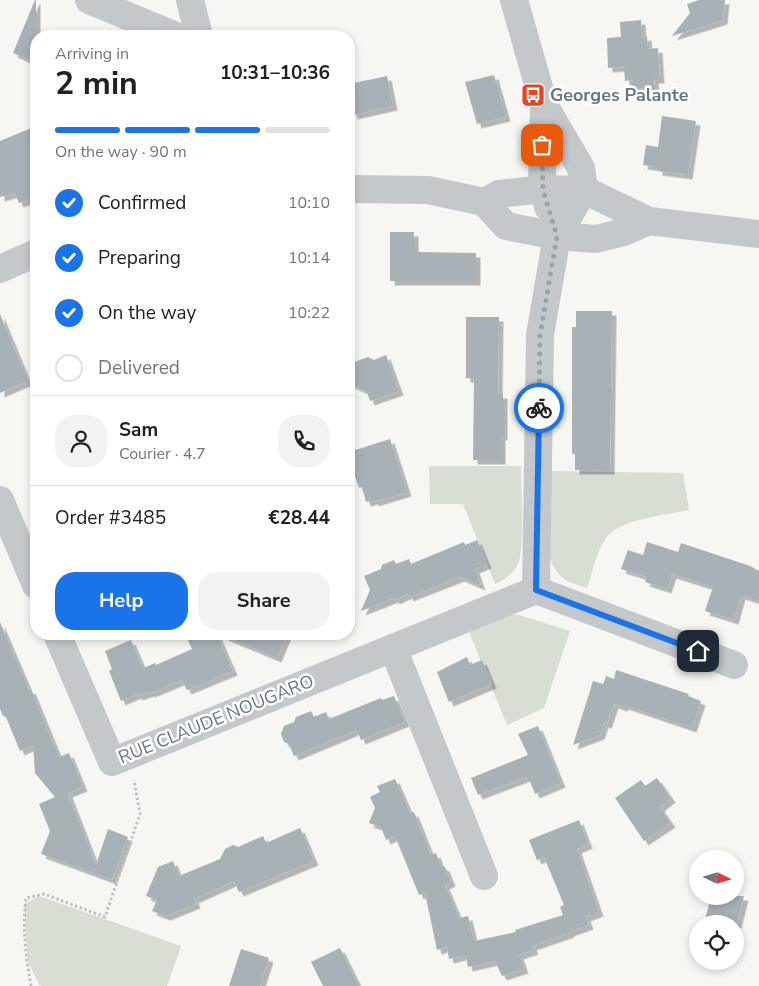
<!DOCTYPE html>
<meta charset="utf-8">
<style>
:root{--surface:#fff;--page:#f2f2f2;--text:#202124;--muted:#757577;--line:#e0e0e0;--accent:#1a73e8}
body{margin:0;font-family:"Nunito Sans",sans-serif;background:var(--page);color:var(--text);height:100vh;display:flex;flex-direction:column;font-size:19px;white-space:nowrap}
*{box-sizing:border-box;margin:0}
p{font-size:16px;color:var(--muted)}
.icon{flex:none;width:28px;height:28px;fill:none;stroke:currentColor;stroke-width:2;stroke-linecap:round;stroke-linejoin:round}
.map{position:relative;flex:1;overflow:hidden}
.sheet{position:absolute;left:30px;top:30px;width:325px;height:610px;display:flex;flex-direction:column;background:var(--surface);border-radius:20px;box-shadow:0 2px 8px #0003}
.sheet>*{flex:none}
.needle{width:32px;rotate:95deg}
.tools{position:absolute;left:689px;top:850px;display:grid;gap:10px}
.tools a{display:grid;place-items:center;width:55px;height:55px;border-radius:50%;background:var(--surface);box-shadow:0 2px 8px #0003;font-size:25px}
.pin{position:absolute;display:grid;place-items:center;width:42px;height:42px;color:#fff;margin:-21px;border-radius:10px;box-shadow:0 2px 8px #0006}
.courier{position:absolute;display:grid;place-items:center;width:50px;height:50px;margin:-25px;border:4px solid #1a73e8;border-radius:50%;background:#fff;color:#222;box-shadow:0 1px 6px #0007}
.overview em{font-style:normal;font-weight:700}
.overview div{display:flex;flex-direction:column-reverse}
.overview{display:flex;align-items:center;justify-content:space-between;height:85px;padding:0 25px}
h1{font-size:32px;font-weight:700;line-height:38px}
.bar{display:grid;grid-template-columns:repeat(4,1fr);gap:8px 5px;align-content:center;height:60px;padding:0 25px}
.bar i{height:6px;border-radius:4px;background:var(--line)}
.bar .current{background:var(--accent)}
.bar p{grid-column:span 4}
.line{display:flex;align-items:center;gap:12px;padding:0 25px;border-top:1px solid var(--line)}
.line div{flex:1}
.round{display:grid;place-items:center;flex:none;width:52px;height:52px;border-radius:20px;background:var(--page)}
ol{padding:0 25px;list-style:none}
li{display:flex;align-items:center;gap:15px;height:55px}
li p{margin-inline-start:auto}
li .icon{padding:5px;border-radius:50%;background:var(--accent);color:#fff;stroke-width:4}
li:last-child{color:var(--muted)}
li i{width:28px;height:28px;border:2px solid var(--line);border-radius:50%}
.primary-button{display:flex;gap:10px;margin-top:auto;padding:10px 25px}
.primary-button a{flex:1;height:58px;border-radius:20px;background:var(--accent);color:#fff;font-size:20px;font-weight:700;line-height:58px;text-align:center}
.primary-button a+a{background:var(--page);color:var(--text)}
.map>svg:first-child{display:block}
.green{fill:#d8ded4}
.building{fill:#a8b1b6;filter:url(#shadow)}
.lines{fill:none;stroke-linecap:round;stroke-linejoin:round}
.path{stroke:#bec0c2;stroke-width:3;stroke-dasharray:2.5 2.5;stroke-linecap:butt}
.minor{stroke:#c4c8cb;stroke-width:28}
.done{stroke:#98a4ac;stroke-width:5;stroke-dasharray:0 9}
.route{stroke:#1a73e8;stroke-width:6}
.labels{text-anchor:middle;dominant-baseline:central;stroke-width:5;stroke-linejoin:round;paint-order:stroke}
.poi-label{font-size:18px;font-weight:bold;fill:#657885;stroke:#fff;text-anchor:start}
.street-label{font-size:18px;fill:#657885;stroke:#fff}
</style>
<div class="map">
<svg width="759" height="986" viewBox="0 0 759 986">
<defs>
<filter id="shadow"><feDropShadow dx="4.5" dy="4.5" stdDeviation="0" flood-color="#0004"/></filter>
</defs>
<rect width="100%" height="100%" fill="#f6f6f3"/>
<path class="green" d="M429 466H521C521 485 525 551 518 564 513 574 504 580 495 584L463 504H430Z
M550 471 683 473 689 510C663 516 618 518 604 541 596 553 592 575 587 588 566 581 558 580 550 558Z
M498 614 519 615 570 631 544 708 507 725 467 627Z
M39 896 181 946 167 986H43L39 985 28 961 24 904Z"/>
<path class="building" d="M35 0H36V63L13 53Z
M699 0H725L723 20 672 36 690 13 687 4Z
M641 20 642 37 647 36 648 49 658 48 660 79H654L655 90 632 92V80L625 81 624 67 608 68 607 38 621 37 620 22Z
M494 75 506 117 477 124 465 82Z
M387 76 393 106 353 115 349 94V84Z
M662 116 696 121 688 175 658 171V167L643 165 646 145 658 147Z
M36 126V197L19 203 15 193 0 197V141Z
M390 232H414V252L476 253V281H390Z
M576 311H612L610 470H575V454H572V327H576Z
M0 314 28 381 0 393Z
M466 317H499L498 394H503V436H501V460H473L474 379 466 378Z
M386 355 399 391 370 401 367 392 349 383V364L368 357 374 360Z
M390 439 407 492 374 502V500L366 502 362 487 359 488 349 459V452Z
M477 540 487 564 475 569 481 586 460 577 409 597 408 594 395 600 394 598 361 611 370 590 364 576 381 569 382 565 394 560 396 564 409 559 411 564 464 542 465 545Z
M647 542 678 552 681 543 750 566 759 571V601L741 595 734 620 705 611 713 587 672 574 667 589 645 582 647 577 621 569 628 550 643 555Z
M0 622 29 690 31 689 59 757 69 753 83 787 68 793 96 865 108 829 128 837 112 880 41 854 50 831 39 804 55 797 35 773 33 745 20 751 6 717 3 716 0 709Z
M185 634H217L233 671 187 690 182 680 151 693 150 692 138 696 137 694 121 701 109 671 112 669 105 651 131 640 143 668 155 663 156 665 192 649Z
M219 634H287L277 658Z
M467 657 470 665 482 660 492 684 449 702 437 672Z
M616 670 689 694 688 696 701 701 692 728 624 705 623 707 614 704 607 724 604 723 600 735 573 745 593 681 603 684 606 676 614 679Z
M394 696 405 722 361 740 357 730 294 756 289 744 284 742 281 734 284 726 294 722 296 717 311 711 314 717 326 712 329 719 381 698 382 700Z
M538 726 561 783 535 794 530 781 528 782 526 777 478 795 471 778 528 755 518 734Z
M657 778 671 798 660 807 671 823 644 841 615 798 641 780 645 786Z
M395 779 410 813 414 812 431 855 436 853 440 865 445 867 451 882 445 885 459 918 468 916 474 941 516 932 515 930 563 915 560 907 564 905 544 857 537 860 529 840 579 820 588 844 577 849 599 912 586 917 589 925 569 932 570 933 532 946 534 950 519 955 524 969 502 976 495 961 468 967 466 955 449 959 447 947 437 950 425 893 419 895 395 836 386 840 381 827 369 823 375 808 370 797 380 792 377 786Z
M300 828 314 861 239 892 234 881 194 899 196 904 166 916 152 911 157 900 146 896 158 867 173 861 179 876 220 859 225 849 233 845 238 847 263 836 266 843Z
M711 896H744L737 924H704Z
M340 948 359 986H323L311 962Z
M241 949 269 958 260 986H229Z"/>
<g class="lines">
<path class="path" d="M31 986C26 957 22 928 26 898L44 894 105 917 140 814 134 780"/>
<path class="minor" d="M89 0 176 36
M190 0 199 36
M514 0 544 105 581 168 584 190
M544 105 542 181 548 207
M349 189 428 190 484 202 506 226 557 236 596 239 624 232 649 221
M584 190 557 236 540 335 536 590 734 665
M484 202 499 194 543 189 584 190 649 221 759 234
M0 269 36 253
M0 500 36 585
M57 634 112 762 536 590
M393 648 484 876"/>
</g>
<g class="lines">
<path class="done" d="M539 408 540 335 557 236 543 190 542 145"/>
<path class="route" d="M539 408 536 590 698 651"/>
</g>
<defs>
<g id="bus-square" transform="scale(1.25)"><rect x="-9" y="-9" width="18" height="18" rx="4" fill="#e74422" stroke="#fff"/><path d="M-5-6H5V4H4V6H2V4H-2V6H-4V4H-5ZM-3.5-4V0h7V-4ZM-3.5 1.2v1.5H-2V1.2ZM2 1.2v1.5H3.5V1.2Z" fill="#fff"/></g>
</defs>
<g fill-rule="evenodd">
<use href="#bus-square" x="533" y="95"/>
</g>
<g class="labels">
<g class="poi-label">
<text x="550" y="95">Georges Palante</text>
</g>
<g class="street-label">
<text transform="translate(216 719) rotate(-22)">RUE CLAUDE NOUGARO</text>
</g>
</g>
</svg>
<div class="tools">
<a><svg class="needle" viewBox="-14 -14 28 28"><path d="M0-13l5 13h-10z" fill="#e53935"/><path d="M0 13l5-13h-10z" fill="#757577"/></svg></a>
<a><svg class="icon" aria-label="locate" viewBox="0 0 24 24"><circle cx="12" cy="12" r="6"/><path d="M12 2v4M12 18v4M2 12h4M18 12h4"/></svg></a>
</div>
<div class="pin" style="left:542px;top:145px;background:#ea580c"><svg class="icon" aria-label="bag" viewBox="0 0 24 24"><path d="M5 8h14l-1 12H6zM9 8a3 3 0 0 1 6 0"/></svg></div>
<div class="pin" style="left:698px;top:651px;background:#1f2937"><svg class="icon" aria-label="home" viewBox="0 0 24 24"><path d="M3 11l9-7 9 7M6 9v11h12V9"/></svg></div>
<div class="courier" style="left:539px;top:408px"><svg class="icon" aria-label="bike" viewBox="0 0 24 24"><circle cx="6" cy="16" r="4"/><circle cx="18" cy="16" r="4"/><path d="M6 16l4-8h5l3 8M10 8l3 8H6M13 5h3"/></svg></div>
<section class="sheet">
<div class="overview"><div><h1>2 min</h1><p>Arriving in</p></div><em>10:31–10:36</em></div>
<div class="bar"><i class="current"></i><i class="current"></i><i class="current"></i><i></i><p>On the way · 90 m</p></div>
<ol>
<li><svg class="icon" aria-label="check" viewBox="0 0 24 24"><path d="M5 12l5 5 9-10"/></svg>Confirmed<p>10:10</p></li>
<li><svg class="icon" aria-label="check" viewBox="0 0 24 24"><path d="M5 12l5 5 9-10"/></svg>Preparing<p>10:14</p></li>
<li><svg class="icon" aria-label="check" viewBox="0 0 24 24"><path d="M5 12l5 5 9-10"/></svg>On the way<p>10:22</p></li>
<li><i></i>Delivered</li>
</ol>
<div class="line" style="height:90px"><a class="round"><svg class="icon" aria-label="person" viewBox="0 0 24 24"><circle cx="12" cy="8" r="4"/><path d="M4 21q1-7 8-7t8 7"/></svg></a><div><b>Sam</b><p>Courier · 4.7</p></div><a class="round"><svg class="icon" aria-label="phone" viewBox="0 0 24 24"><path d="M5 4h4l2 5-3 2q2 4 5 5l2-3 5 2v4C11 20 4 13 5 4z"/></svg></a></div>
<div class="line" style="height:65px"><div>Order #3485</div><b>€28.44</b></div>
<div class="primary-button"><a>Help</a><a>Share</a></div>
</section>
</div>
